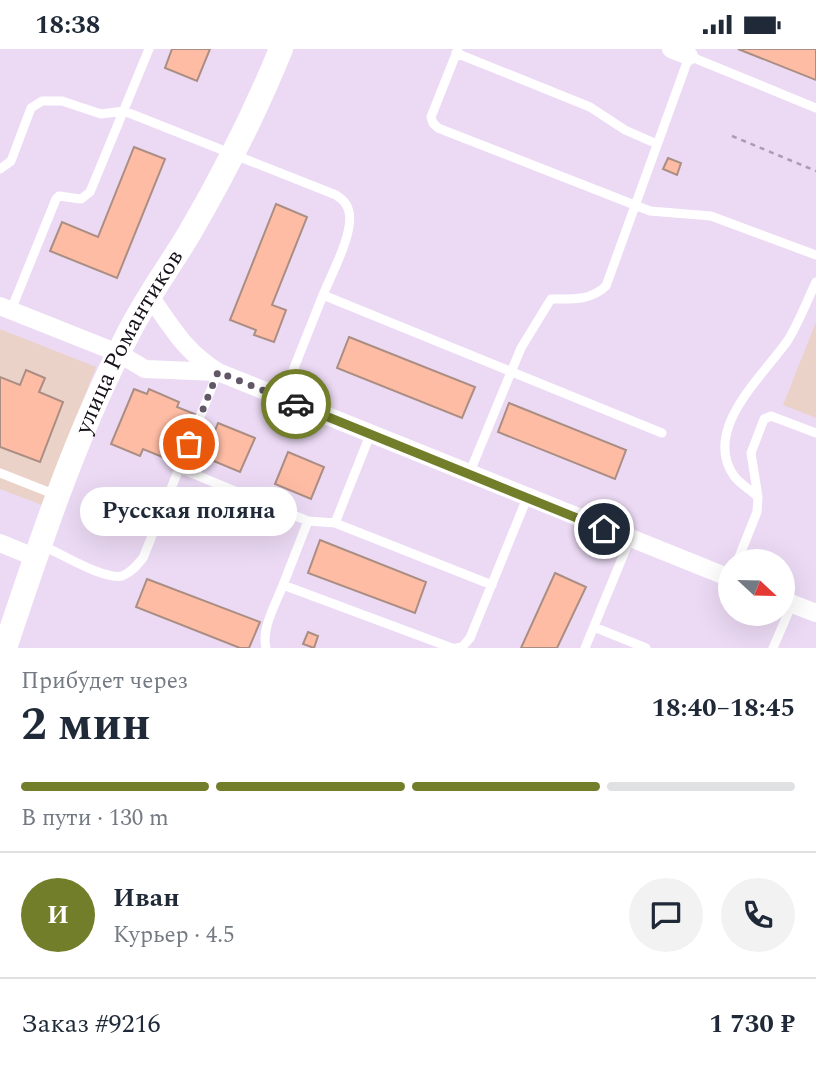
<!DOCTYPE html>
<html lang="ru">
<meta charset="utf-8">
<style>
:root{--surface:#fff;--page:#f2f2f3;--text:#1f2937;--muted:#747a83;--line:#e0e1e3;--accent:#737e2a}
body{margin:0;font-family:Spectral,serif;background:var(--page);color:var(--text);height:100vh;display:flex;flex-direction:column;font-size:26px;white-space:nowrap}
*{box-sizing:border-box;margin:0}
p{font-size:23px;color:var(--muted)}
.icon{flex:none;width:38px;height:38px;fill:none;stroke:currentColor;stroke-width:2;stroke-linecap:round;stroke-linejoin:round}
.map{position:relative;height:599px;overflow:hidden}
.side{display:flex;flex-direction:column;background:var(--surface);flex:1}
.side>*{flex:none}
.needle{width:46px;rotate:112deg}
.controls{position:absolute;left:718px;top:500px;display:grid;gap:14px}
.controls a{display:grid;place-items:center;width:77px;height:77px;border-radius:50%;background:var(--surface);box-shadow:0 7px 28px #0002;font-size:35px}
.pin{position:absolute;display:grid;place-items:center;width:60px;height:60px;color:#fff;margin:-30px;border:4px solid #fff;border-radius:50%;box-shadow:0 2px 7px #0007}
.courier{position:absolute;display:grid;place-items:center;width:70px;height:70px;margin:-35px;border:5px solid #737e2a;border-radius:50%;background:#fff;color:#222;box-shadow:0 2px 9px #0007}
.bubble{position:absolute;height:49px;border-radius:24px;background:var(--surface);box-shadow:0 7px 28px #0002;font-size:23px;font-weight:700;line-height:49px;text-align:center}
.overview em{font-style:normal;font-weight:700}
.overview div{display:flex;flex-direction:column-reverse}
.overview{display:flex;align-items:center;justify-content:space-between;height:119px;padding:0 21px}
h1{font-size:46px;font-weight:700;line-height:52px}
.bar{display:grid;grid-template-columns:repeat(4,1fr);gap:10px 7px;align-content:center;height:84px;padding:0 21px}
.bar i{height:9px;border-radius:5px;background:var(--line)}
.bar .on{background:var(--accent)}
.bar p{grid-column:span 4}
.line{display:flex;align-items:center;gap:18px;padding:0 21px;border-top:2px solid var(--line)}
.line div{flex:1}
.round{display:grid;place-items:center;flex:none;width:74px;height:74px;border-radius:37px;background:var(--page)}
.status{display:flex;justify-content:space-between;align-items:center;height:49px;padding:0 35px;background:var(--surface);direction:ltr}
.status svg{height:19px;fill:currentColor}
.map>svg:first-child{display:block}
.education{fill:#ead2c8}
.building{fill:#febca4;stroke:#ab8e83;stroke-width:2}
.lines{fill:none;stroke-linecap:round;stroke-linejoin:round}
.path{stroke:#aa9cb0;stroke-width:2.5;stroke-dasharray:5 5;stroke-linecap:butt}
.lane{stroke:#fff;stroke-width:9}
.street{stroke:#fff;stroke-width:18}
.secondary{stroke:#fff;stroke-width:24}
.done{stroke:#625766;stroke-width:7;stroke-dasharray:0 12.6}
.route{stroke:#737e2a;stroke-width:9}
.labels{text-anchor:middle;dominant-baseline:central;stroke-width:6;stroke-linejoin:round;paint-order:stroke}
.street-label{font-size:24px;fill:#17111a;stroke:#fff}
</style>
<div class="status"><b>18:38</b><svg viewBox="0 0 49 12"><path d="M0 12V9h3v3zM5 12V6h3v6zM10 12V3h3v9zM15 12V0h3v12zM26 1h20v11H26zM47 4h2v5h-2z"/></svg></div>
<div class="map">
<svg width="816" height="599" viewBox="0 0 816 599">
<rect width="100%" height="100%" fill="#ecdaf4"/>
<path class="education" d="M816 273V369L783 356Z
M0 280 96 318 42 456 0 440Z"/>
<path class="building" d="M172 0H210L197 32 165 19Z
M738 0H816V31Z
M134 98 165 110 117 229 50 202 62 173 98 188Z
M668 109 681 114 677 126 663 120Z
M276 155 307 168 272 256 286 261 274 293 254 286 256 281 230 271Z
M349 288 475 338 462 369 337 319Z
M26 321 45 329 39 343 63 353 40 413 0 398V328L20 336Z
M134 340 147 345 149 340 179 353 177 358 197 366 177 414 143 400 140 407 111 395Z
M509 354 626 401 615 430 498 383Z
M218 374 255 389 240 423 204 408Z
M288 403 324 418 311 450 275 435Z
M320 491 426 533 415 564 308 524Z
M555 524 586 538 557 599H521Z
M147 530 260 573 249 599H240L136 558Z
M308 583 318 587 314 599 303 595Z"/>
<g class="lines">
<path class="path" d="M732 87 816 122"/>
<path class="lane" d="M458 0 431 68 433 74 438 79 650 162 711 167 816 206
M456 4 590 58 625 81 657 95
M689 7 816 59
M0 120 11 112 31 59 42 52H62L101 65 124 62 336 146C343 151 347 154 349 163 354 184 331 226 323 246
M11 261 56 150 59 147 81 150 90 143 149 0
M282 349 323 246 662 384
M179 419 308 472 335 474 370 386
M0 424 56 446
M469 425 521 299 551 250C572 250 590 252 606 237L690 5
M758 448C751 441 740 435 734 427 701 380 765 325 788 291 799 273 807 252 816 233
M308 472 283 536 452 599
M335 474 492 536
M41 496C60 504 103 531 122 527 131 524 137 516 143 509L218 323
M737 513 757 463 758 448 751 404 764 370 771 367 816 384
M594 578 646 599
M266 599C261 580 276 554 283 536
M456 599 463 597 470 589 527 449
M585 599 630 490
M773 599 792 555"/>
<path class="street" d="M671 0 689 7
M149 246C172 278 184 302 218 323L730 529
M0 257 118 304 145 320 217 323
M0 494 34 508
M782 551 816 564"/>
<path class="secondary" id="s1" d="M5 599C40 494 75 388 126 289 144 252 168 220 189 185 224 125 255 64 281 0"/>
</g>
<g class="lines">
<path class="done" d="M189 395 218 323 296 355"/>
<path class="route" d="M296 355 604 480"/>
</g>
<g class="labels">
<g class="street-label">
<text stroke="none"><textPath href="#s1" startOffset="331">улица Романтиков</textPath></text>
</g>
</g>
</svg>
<div class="controls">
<a><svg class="needle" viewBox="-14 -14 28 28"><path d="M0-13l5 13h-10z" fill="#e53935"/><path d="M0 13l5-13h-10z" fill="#747a83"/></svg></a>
</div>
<div class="pin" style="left:189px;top:395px;background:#ea580c"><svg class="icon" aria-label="bag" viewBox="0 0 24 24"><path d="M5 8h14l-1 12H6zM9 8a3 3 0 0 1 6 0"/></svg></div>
<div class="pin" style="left:604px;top:480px;background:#1f2937"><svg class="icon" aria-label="home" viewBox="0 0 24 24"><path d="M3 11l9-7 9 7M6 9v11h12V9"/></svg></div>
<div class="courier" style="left:296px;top:355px"><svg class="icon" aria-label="car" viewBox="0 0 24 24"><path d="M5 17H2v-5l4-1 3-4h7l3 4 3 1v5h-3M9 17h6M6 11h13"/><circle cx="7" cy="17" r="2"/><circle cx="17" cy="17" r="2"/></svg></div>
<div class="bubble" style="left:80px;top:438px;width:217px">Русская поляна</div>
</div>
<section class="side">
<div class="overview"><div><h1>2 мин</h1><p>Прибудет через</p></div><em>18:40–18:45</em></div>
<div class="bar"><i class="on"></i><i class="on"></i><i class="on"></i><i></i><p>В пути · 130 m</p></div>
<div class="line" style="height:126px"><b class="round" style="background:var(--accent);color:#fff">И</b><div><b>Иван</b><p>Курьер · 4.5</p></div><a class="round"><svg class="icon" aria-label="chat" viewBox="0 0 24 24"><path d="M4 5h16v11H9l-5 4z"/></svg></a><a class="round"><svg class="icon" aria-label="phone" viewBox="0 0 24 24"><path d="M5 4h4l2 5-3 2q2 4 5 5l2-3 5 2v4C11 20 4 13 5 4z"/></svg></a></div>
<div class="line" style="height:91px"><div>Заказ #9216</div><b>1 730 ₽</b></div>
</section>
